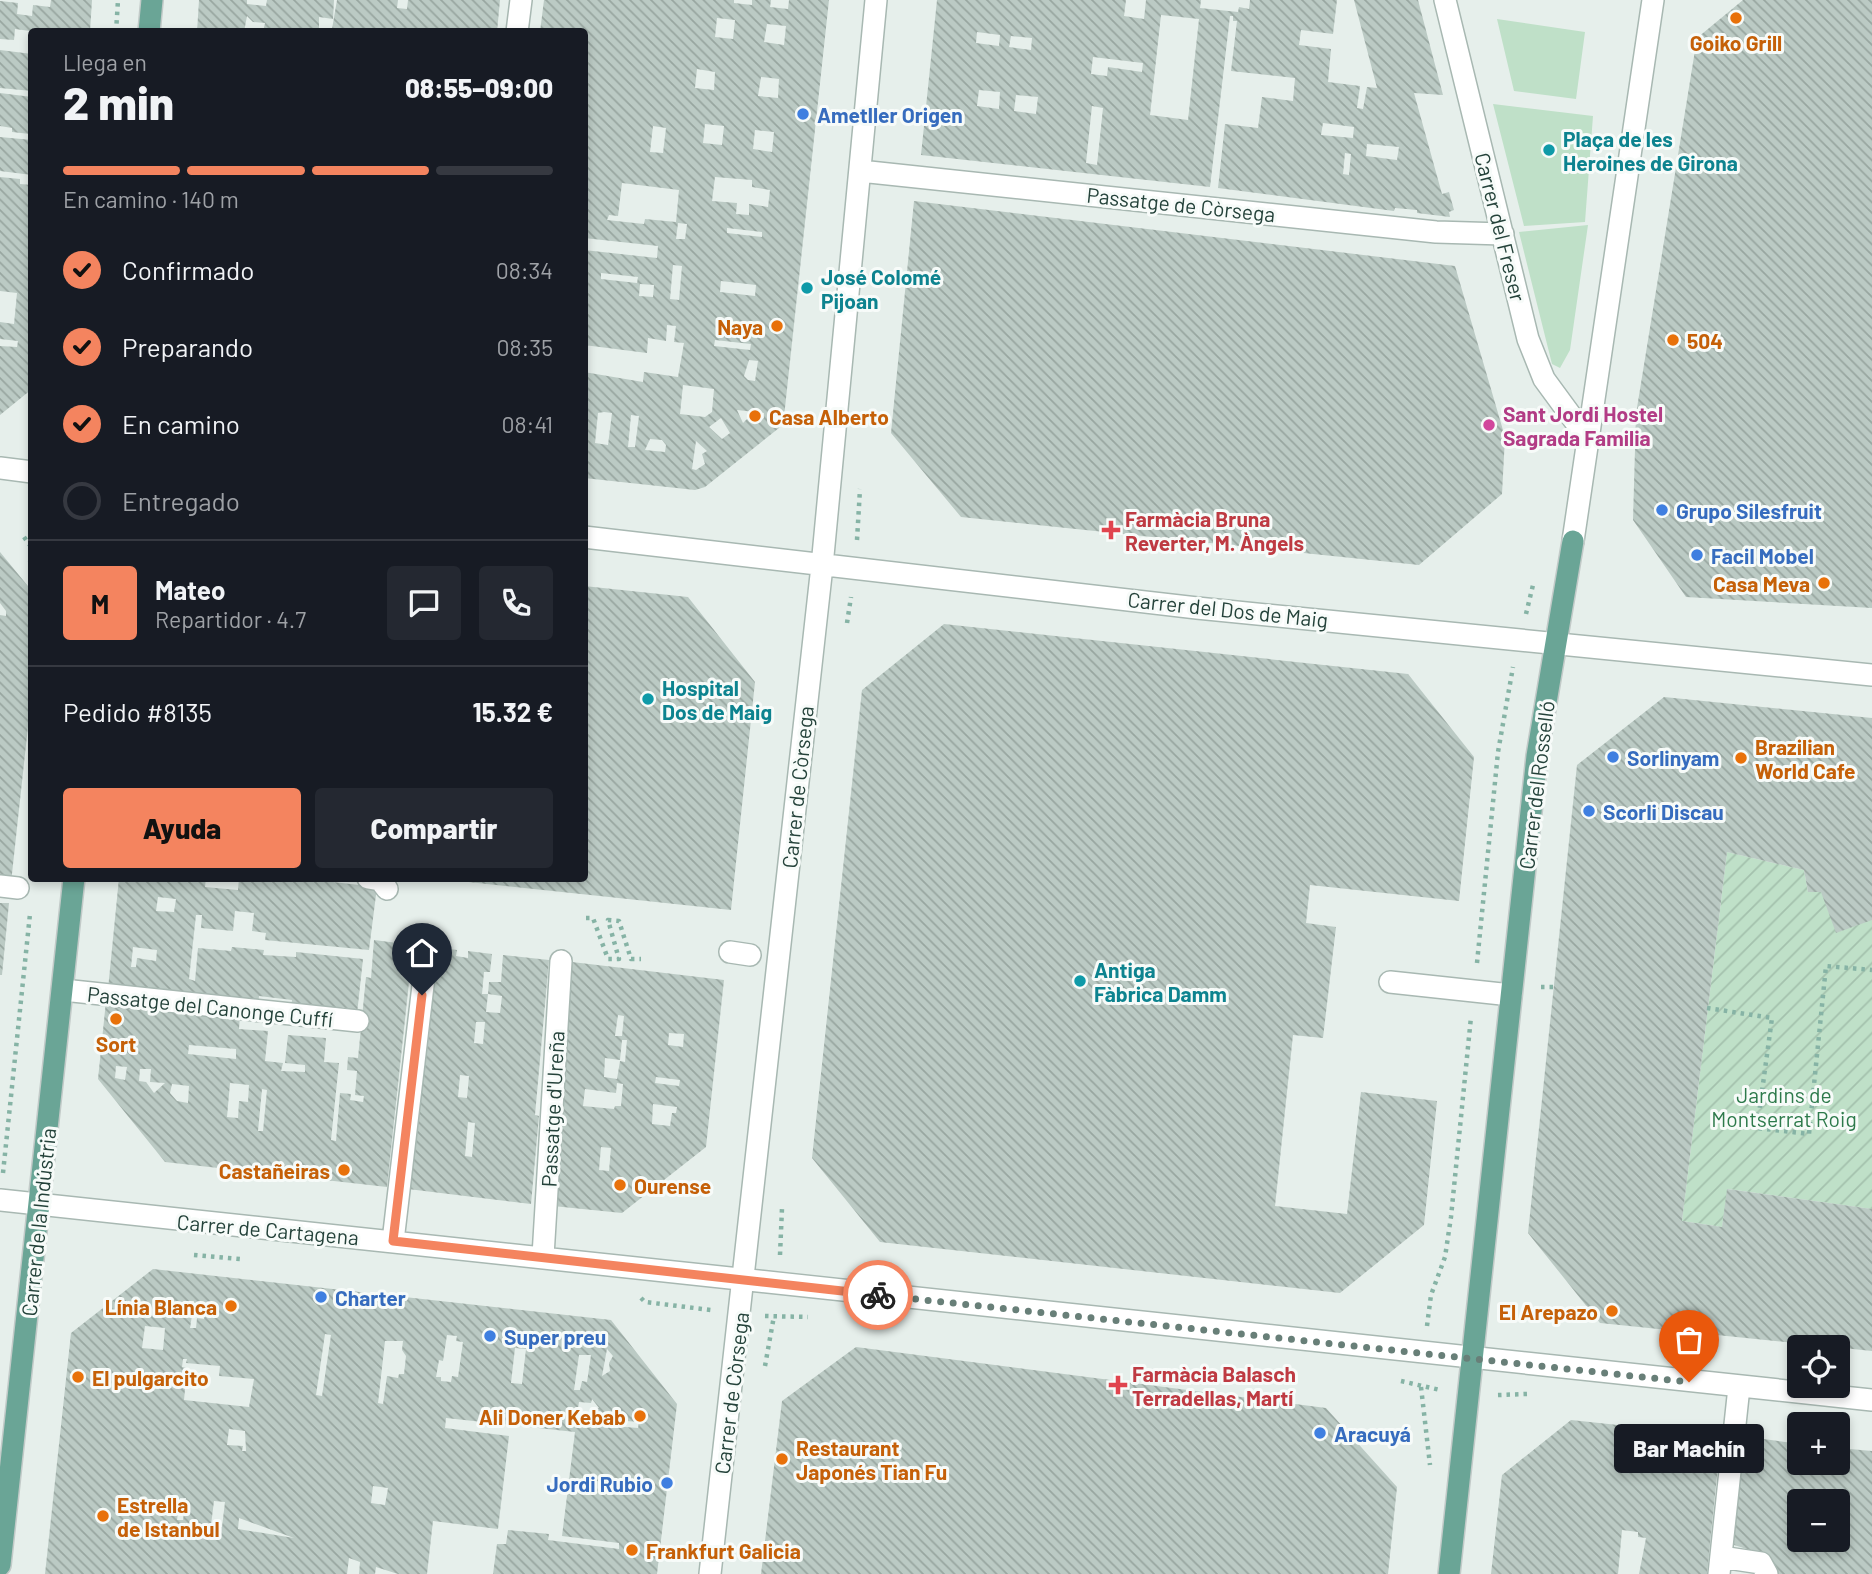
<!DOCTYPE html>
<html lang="es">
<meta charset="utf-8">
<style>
:root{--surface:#171b24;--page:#242831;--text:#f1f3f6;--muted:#9ea1a6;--line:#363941;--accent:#f4845f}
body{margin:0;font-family:Barlow,sans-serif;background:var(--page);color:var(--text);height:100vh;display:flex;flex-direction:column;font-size:26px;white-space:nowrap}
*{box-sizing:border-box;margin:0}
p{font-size:23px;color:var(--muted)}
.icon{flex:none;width:38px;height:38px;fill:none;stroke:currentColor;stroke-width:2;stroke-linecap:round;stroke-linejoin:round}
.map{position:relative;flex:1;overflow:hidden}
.panel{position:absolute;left:28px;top:28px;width:560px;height:854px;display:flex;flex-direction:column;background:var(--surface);border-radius:7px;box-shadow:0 4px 10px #0003}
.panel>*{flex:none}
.fabs{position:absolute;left:1787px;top:1335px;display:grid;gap:14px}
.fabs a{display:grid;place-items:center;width:63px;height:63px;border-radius:7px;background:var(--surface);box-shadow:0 4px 10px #0003;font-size:35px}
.pin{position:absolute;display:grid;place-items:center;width:60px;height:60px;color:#fff;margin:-72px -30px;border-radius:50% 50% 50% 0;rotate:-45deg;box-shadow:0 0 7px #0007}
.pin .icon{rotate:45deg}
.courier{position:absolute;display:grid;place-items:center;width:70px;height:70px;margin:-35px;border:5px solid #f4845f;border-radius:50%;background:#fff;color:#222;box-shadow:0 2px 9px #0007}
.bubble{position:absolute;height:49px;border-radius:7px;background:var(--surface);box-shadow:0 4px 10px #0003;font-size:23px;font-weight:800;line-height:49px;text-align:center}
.head em{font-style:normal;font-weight:800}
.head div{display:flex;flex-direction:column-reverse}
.head{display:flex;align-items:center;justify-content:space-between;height:119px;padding:0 35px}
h1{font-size:46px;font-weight:800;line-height:52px}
.bar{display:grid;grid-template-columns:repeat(4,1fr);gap:10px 7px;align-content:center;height:84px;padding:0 35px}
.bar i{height:9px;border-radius:5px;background:var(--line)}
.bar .on{background:var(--accent)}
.bar p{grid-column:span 4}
.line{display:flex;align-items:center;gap:18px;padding:0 35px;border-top:2px solid var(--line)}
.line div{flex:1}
.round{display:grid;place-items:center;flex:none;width:74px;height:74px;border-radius:7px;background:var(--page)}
ol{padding:0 35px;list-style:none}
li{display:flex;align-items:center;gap:21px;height:77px}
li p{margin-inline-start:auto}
li .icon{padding:7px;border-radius:50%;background:var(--accent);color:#111;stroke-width:4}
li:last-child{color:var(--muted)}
li i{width:38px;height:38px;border:4px solid var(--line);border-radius:50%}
.action{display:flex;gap:14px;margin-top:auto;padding:14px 35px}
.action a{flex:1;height:80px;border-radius:7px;background:var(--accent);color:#111;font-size:28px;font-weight:800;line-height:80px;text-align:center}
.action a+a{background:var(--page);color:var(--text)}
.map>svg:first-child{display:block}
.park{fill:#bfe0c8}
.garden{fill:url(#garden-furrows)}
.building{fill:url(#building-back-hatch);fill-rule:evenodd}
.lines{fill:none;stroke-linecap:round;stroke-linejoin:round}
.minor-casing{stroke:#a8b8b2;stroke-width:24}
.major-casing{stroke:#c2cac8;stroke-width:24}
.path{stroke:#86b3a5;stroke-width:4.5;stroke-dasharray:3.5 5;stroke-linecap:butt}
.minor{stroke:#fff;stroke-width:21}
.major{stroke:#6aa596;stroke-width:21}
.done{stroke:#687f78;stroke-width:7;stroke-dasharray:0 12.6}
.route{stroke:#f4845f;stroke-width:9}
.food-dot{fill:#e8710a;stroke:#f7fbf9;stroke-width:2.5}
.shop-dot{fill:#3f7fe0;stroke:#f7fbf9;stroke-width:2.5}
.culture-dot{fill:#0f9aa8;stroke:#f7fbf9;stroke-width:2.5}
.hotel-dot{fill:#d1479c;stroke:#f7fbf9;stroke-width:2.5}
.health-dot{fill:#e0444e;stroke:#f7fbf9;stroke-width:2.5}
.labels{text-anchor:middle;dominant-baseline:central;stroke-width:6;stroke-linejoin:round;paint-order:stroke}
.food-label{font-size:21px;font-weight:bold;fill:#c56008;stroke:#f7fbf9;text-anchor:start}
.shop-label{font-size:21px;font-weight:bold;fill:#366cbe;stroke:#f7fbf9;text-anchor:start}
.culture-label{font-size:21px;font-weight:bold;fill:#0d838f;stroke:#f7fbf9;text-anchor:start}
.street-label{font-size:21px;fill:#24423a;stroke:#f7fbf9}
.hotel-label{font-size:21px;font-weight:bold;fill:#b23c85;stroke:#f7fbf9;text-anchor:start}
.health-label{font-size:21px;font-weight:bold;fill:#be3a42;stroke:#f7fbf9;text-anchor:start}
.park-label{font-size:21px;fill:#2d7a4b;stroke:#f7fbf9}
</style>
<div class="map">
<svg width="1872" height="1574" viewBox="0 0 1872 1574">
<defs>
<pattern id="garden-furrows" width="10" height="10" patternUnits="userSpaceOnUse" patternTransform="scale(1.75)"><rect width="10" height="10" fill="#bfe0c8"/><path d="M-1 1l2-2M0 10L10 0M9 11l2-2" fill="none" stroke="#a4c1ad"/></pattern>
<pattern id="building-back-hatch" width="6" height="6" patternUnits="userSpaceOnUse" patternTransform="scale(1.75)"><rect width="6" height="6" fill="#bbcac4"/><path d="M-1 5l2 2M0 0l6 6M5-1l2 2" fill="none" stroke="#98a6a0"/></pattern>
</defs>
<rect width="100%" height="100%" fill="#e6efeb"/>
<path class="park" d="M1497 19 1585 32 1576 99 1514 91Z
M1493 104 1593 116 1585 222 1524 226Z
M1588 225 1570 350 1560 368 1552 364 1519 232Z"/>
<path class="garden" d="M1727 852 1804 870 1808 892H1821L1872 920V1209L1728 1189 1722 1227 1682 1221Z"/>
<path class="building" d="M51 0H92L90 32H32V43L28 42 30 31 15 29 14 40 0 39V1L18 3 17 14 32 16 33 5 50 7Z
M199 0H247V4L266 6 267 0H334L333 19 319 17V28L332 29 337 0H398L397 8 407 9 408 0H500L497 32H263L265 23 253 22 247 16 244 32H197Z
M544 0H734V3L752 5V0H771L770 7 788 9 789 0H829L784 417 779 428 705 487 695 490 584 478V372L643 382 644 372 678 377 684 343 674 342 676 326 667 325 666 341 648 338 647 353 584 345V250L657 258 658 246 584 238V32H540ZM717 18 735 20 733 39 715 37ZM767 24 786 26 784 45 764 42ZM697 69 715 72 714 90 695 88ZM761 77 779 79 778 98 758 96ZM705 124 724 126 722 145 703 143ZM653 126 666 128 663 153 650 152ZM755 130 774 132 772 152 753 149ZM715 177 752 180V187L770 190 768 207 749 204V215L736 214 737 203 712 201ZM622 183 679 190 676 222 645 219 644 224 607 220 609 215 618 216ZM678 223 687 224 685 239H676ZM727 228 762 232V237L727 233ZM673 265 682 266 679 300 670 299ZM601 273 638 277 637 283 601 279ZM721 281 756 285 755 296 720 292ZM640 284 654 285 653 297 639 296ZM715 340 751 344 750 350 714 346ZM749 360 758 361 755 381 748 380 744 376ZM683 385 714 389 712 412 705 417 680 414ZM737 410 764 413V418L757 423 747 419 743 423ZM604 412 612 413 608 445 595 443 598 413ZM631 415 639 416 635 447H628ZM721 418 730 433 722 439 709 427ZM650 439 662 440 666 445 665 452 645 450ZM696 441 707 451 702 454 705 464 696 470 692 469Z
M937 0H1126L1124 16 1144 19 1146 0H1201L1200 8 1238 12 1239 7 1249 9 1250 0H1337L1333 34 1301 30 1299 45 1331 49 1328 82 1360 86 1357 108 1363 109 1367 87 1377 88 1354 0H1418L1443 95 1414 93 1442 194 1449 192 1454 210 1449 212 1450 217 1417 213V210L1395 208 1394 211 1218 188 1225 124 1258 128 1262 97 1293 101 1295 78 1231 71 1237 21H1233V16H1230L1210 187 921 155ZM1161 15 1199 19 1188 120 1150 115ZM977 32 1000 35 999 46 976 43ZM1011 36 1032 38 1031 50 1009 47ZM1093 57 1143 63 1142 72 1108 67 1107 76 1091 74ZM979 90 1000 92 999 109 977 106ZM1016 95 1038 97 1036 114 1014 111ZM1092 106 1103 108 1097 165 1086 163ZM1323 123 1354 127 1353 138 1321 135ZM1367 144 1399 147 1397 160 1366 156ZM1345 153 1351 154 1349 175 1343 174Z
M1743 0H1872V608L1686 597 1633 520 1636 414 1697 38Z
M0 50 32 54V91L0 88Z
M0 93 32 97 30 134 12 132V128L0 126Z
M0 137 32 140V175L0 171Z
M0 177 20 179V184L32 185V389L0 415V346L17 347 18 341 0 339V322L14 324 17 293 0 291Z
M914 201 1455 266 1505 437 1502 494 1419 565 961 517 891 433Z
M0 552 32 591V690L11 883 0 882V615L6 616V611L0 603Z
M584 586 688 597 755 682 731 910 450 880 584 878Z
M944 624 1408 674 1474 757 1459 901 1310 885 1306 923 1336 927 1323 1038 1293 1035 1275 1206 1347 1214 1361 1092 1437 1101 1424 1225 1340 1293 880 1242 812 1158 862 690Z
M1664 697 1872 718V920L1836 933 1821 892H1808L1804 870 1727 852 1682 1221 1722 1227 1727 1189 1872 1209V1351L1600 1323 1528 1233 1577 765Z
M119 878H206L205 887 238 890 239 878H298L377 887 369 950 265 940 266 933 252 931 254 913 235 911 233 931 201 928 202 915H196L189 979 195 981 198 948 231 951 232 947 264 950 263 955 296 957V952L363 959 357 1014 343 1007 330 1011 320 1006 311 1010 301 1003 291 1008 292 1000 259 996 258 1005 241 997 226 1002V996L108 989ZM158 897 176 899 174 912 156 911ZM133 947 157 950 156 961 137 958 136 967H131Z
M0 903H9L2 975H0Z
M374 940 413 945 387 1187 165 1162 98 1079 106 1001 240 1015 239 1029 268 1031 265 1061 283 1063 281 1071 305 1072V1065L285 1063 288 1035 326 1038 324 1062 339 1063 331 1140 336 1141 340 1093 351 1094 350 1100 363 1102 364 1096 355 1095 357 1071 347 1070 348 1057 358 1058 366 977 371 978ZM189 1045 236 1049V1059L188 1054ZM116 1066 127 1067 125 1080 115 1078ZM140 1069H151L150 1082 165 1083 154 1093 146 1082 139 1081ZM230 1083 249 1085 248 1102 239 1101 238 1118 227 1117ZM172 1084 189 1086 188 1103 177 1101 170 1093ZM262 1089 267 1090 263 1131H258Z
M434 947 457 950 456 956 468 958V951L492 954 490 972H484L482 994H488L486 1012 500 1013 502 996 488 994 489 982H501L503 955 549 960 535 1115 539 1116 531 1204 408 1189ZM476 1022H485L483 1044 474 1043ZM460 1075 469 1076 467 1098 458 1097ZM468 1122 475 1123 472 1157 465 1156Z
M572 962 724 980 706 1147 622 1213 553 1206 559 1086ZM618 1015 624 1016 622 1036H615ZM669 1033 684 1034 683 1047 668 1045ZM622 1040H627L625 1062 620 1061 617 1079 604 1077 605 1058 620 1060ZM656 1077 680 1080 679 1086 655 1083ZM617 1083 623 1084 621 1106H615L614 1109 583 1106 585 1089 616 1093ZM653 1104 677 1107 676 1113H672L670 1126 652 1124ZM601 1147 611 1148 609 1171 599 1170Z
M153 1269 611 1320 677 1404 657 1574H493L497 1544H506L508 1530 549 1534 548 1540 619 1549V1543L562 1536 575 1432 446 1418 445 1428 509 1436 498 1529 433 1521 427 1574H398L376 1567 375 1574H359L360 1562 349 1558 347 1574H45L71 1333ZM189 1301H194L193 1306 199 1307 198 1313H205L204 1319 197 1318 196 1328H190L193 1309 188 1308ZM145 1326 165 1328 163 1350 142 1348ZM325 1334 331 1335 322 1396 316 1395ZM447 1335 457 1336 456 1341 463 1342 458 1377 452 1376 451 1382 441 1381V1377H436L439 1360 443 1361ZM385 1341H403L402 1350 406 1356 404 1374H399L398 1378 387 1376 383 1404 378 1403ZM515 1348 526 1349 522 1384 511 1383ZM607 1349 613 1356 609 1363 610 1371 602 1376ZM579 1355H591L587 1382 582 1381 580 1390H574ZM183 1359H187L186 1363 220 1366 219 1376 254 1379 249 1407 184 1400 187 1368 182 1367ZM592 1399 599 1408H594L592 1424 576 1422 579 1402 591 1403ZM614 1420 639 1422 638 1428 613 1426ZM229 1429 245 1431 246 1451H242L243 1446 227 1445ZM373 1486 388 1488 385 1505 371 1503ZM180 1498H186L183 1520H177ZM214 1501 225 1502 222 1527 211 1525ZM239 1518 294 1538 238 1529Z
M856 1347 1326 1408 1397 1487 1388 1574H761L782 1401Z
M1571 1420 1721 1436 1707 1574H1639L1646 1538 1638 1537V1532L1622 1530 1618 1574H1491L1502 1475Z
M1742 1436 1799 1444V1463H1838V1448L1872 1451V1574H1773L1762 1554 1728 1543ZM1799 1502H1838V1540H1799Z"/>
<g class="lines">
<g class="minor-casing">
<path id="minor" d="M1445 0 1528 339 1544 379 1588 439
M517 32 521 0
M860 171 1436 232 1503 234
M0 468 32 472
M584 537 1197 608 1872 675
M1573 541 1653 0
M368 878 380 880 387 889
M0 886 18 888
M730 952 750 955
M1390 982 1511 995
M63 990 358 1021
M0 1200 1872 1400
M393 1241 428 943
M543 1256 561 961
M1721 1557 1761 1563 1767 1574
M710 1574 822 566 876 0
M1719 1574 1739 1387"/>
</g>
<g class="major-casing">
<path id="major" d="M149 32 152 0
M0 1565 74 878
M1449 1574 1537 756 1573 541"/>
</g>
<path class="path" d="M116 32 118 0
M24 537 32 548
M857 540 860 489
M29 563 32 561
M1526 614 1533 585
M847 623 851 597
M586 918H593L608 959H619L608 920 619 921 631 959H641
M1477 963 1498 752 1513 667
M1541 987H1554
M1707 1008 1772 1018 1757 1128 1809 1134 1826 966 1872 970
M3 1173 30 914
M194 1255 240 1259
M780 1255 782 1208
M641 1298 645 1302 711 1310
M765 1316 808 1317
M1427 1326 1431 1295 1445 1257 1451 1217 1471 1017
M765 1366 774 1316
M1401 1381 1440 1390
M1421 1387 1430 1465
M1498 1395 1527 1394"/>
<use href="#minor" class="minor"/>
<use href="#major" class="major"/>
</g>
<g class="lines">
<path class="done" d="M878 1295 1689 1382"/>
<path class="route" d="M422 995 393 1241 878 1295"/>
</g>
<g class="food-dot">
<circle cx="1736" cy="18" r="7"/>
<circle cx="777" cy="326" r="7"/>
<circle cx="1673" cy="340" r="7"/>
<circle cx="755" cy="416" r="7"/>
<circle cx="1824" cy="583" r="7"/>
<circle cx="1741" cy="758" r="7"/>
<circle cx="116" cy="1019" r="7"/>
<circle cx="344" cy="1170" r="7"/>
<circle cx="620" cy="1185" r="7"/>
<circle cx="231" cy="1306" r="7"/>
<circle cx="1612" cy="1311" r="7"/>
<circle cx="78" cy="1377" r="7"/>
<circle cx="640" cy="1416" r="7"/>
<circle cx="782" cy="1459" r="7"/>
<circle cx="103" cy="1516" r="7"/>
<circle cx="632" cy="1550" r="7"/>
</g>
<g class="shop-dot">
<circle cx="803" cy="114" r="7"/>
<circle cx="1662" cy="510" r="7"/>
<circle cx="1697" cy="555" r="7"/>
<circle cx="1613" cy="757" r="7"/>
<circle cx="1589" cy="811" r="7"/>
<circle cx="321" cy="1297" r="7"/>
<circle cx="490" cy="1336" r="7"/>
<circle cx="1320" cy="1433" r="7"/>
<circle cx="667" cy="1483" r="7"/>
</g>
<g class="culture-dot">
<circle cx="1549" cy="150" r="7"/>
<circle cx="807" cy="288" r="7"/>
<circle cx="648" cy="699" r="7"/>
<circle cx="1080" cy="981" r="7"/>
</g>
<circle class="hotel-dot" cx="1489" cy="425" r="7"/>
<g class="health-dot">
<path d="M1107.5 519.5h7v7h7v7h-7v7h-7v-7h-7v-7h7z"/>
<path d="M1114.5 1374.5h7v7h7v7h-7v7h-7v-7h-7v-7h7z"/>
</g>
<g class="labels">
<g class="food-label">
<text x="1736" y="42" text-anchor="middle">Goiko Grill</text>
<text x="763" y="326" text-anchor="end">Naya</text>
<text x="1687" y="340">504</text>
<text x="769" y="416">Casa Alberto</text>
<text x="1810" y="583" text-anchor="end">Casa Meva</text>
<text x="1755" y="746">Brazilian<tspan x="1755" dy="24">World Cafe</tspan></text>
<text x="116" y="1043" text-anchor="middle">Sort</text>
<text x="330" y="1170" text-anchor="end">Castañeiras</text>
<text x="634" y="1185">Ourense</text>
<text x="217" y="1306" text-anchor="end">Línia Blanca</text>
<text x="1598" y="1311" text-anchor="end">El Arepazo</text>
<text x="92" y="1377">El pulgarcito</text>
<text x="626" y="1416" text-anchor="end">Ali Doner Kebab</text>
<text x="796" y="1447">Restaurant<tspan x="796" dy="24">Japonés Tian Fu</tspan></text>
<text x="117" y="1504">Estrella<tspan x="117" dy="24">de Istanbul</tspan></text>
<text x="646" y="1550">Frankfurt Galicia</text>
</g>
<g class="shop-label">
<text x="817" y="114">Ametller Origen</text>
<text x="1676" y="510">Grupo Silesfruit</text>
<text x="1711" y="555">Facil Mobel</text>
<text x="1627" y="757">Sorlinyam</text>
<text x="1603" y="811">Scorli Discau</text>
<text x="335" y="1297">Charter</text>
<text x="504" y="1336">Super preu</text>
<text x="1334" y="1433">Aracuyá</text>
<text x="653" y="1483" text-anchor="end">Jordi Rubio</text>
</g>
<g class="culture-label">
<text x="1563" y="138">Plaça de les<tspan x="1563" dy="24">Heroines de Girona</tspan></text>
<text x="821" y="276">José Colomé<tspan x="821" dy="24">Pijoan</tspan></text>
<text x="662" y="687">Hospital<tspan x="662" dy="24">Dos de Maig</tspan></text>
<text x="1094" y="969">Antiga<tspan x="1094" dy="24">Fàbrica Damm</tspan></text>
</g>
<g class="street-label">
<text transform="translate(1181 204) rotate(6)">Passatge de Còrsega</text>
<text transform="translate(1501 227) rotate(76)">Carrer del Freser</text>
<text transform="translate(1228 609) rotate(6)">Carrer del Dos de Maig</text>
<text transform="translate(1536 785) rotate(-83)">Carrer del Rosselló</text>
<text transform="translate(797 787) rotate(-84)">Carrer de Còrsega</text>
<text transform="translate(210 1006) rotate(6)">Passatge del Canonge Cuffí</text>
<text transform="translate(552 1109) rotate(-87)">Passatge d'Ureña</text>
<text transform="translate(38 1222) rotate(-84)">Carrer de la Indústria</text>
<text transform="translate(268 1229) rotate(5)">Carrer de Cartagena</text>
<text transform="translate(731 1393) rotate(-83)">Carrer de Còrsega</text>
</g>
<g class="hotel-label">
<text x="1503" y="413">Sant Jordi Hostel<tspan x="1503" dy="24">Sagrada Familia</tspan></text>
</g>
<g class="health-label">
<text x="1125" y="518">Farmàcia Bruna<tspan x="1125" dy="24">Reverter, M. Àngels</tspan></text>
<text x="1132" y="1373">Farmàcia Balasch<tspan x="1132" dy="24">Terradellas, Martí</tspan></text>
</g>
<g class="park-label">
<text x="1784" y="1094">Jardins de<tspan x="1784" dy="24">Montserrat Roig</tspan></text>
</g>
</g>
</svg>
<div class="fabs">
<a><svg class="icon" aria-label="locate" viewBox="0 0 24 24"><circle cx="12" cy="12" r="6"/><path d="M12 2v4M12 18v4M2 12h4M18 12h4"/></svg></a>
<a>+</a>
<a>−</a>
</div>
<div class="pin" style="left:1689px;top:1382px;background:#ea580c"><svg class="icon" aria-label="bag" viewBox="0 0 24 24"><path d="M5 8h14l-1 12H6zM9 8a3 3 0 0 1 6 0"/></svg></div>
<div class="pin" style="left:422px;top:995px;background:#1f2937"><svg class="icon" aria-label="home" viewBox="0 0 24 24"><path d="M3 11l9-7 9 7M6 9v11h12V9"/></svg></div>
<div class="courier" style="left:878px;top:1295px"><svg class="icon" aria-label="bike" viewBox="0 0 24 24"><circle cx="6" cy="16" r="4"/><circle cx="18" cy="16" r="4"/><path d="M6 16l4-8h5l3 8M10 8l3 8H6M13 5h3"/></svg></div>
<div class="bubble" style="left:1614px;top:1424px;width:150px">Bar Machín</div>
<section class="panel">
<div class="head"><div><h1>2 min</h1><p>Llega en</p></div><em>08:55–09:00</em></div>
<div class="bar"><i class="on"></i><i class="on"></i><i class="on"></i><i></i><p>En camino · 140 m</p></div>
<ol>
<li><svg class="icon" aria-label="check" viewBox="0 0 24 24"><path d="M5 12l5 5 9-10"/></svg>Confirmado<p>08:34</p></li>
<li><svg class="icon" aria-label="check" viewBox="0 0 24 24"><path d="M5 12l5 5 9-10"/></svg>Preparando<p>08:35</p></li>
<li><svg class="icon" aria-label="check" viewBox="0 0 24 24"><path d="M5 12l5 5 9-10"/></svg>En camino<p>08:41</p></li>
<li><i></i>Entregado</li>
</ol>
<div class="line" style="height:126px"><b class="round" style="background:var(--accent);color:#111">M</b><div><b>Mateo</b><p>Repartidor · 4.7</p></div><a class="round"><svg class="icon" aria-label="chat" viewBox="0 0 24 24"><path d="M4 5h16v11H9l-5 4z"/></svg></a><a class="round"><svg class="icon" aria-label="phone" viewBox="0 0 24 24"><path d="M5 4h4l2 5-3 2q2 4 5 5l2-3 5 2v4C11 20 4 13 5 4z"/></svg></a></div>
<div class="line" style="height:91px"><div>Pedido #8135</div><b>15.32 €</b></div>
<div class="action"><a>Ayuda</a><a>Compartir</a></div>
</section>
</div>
